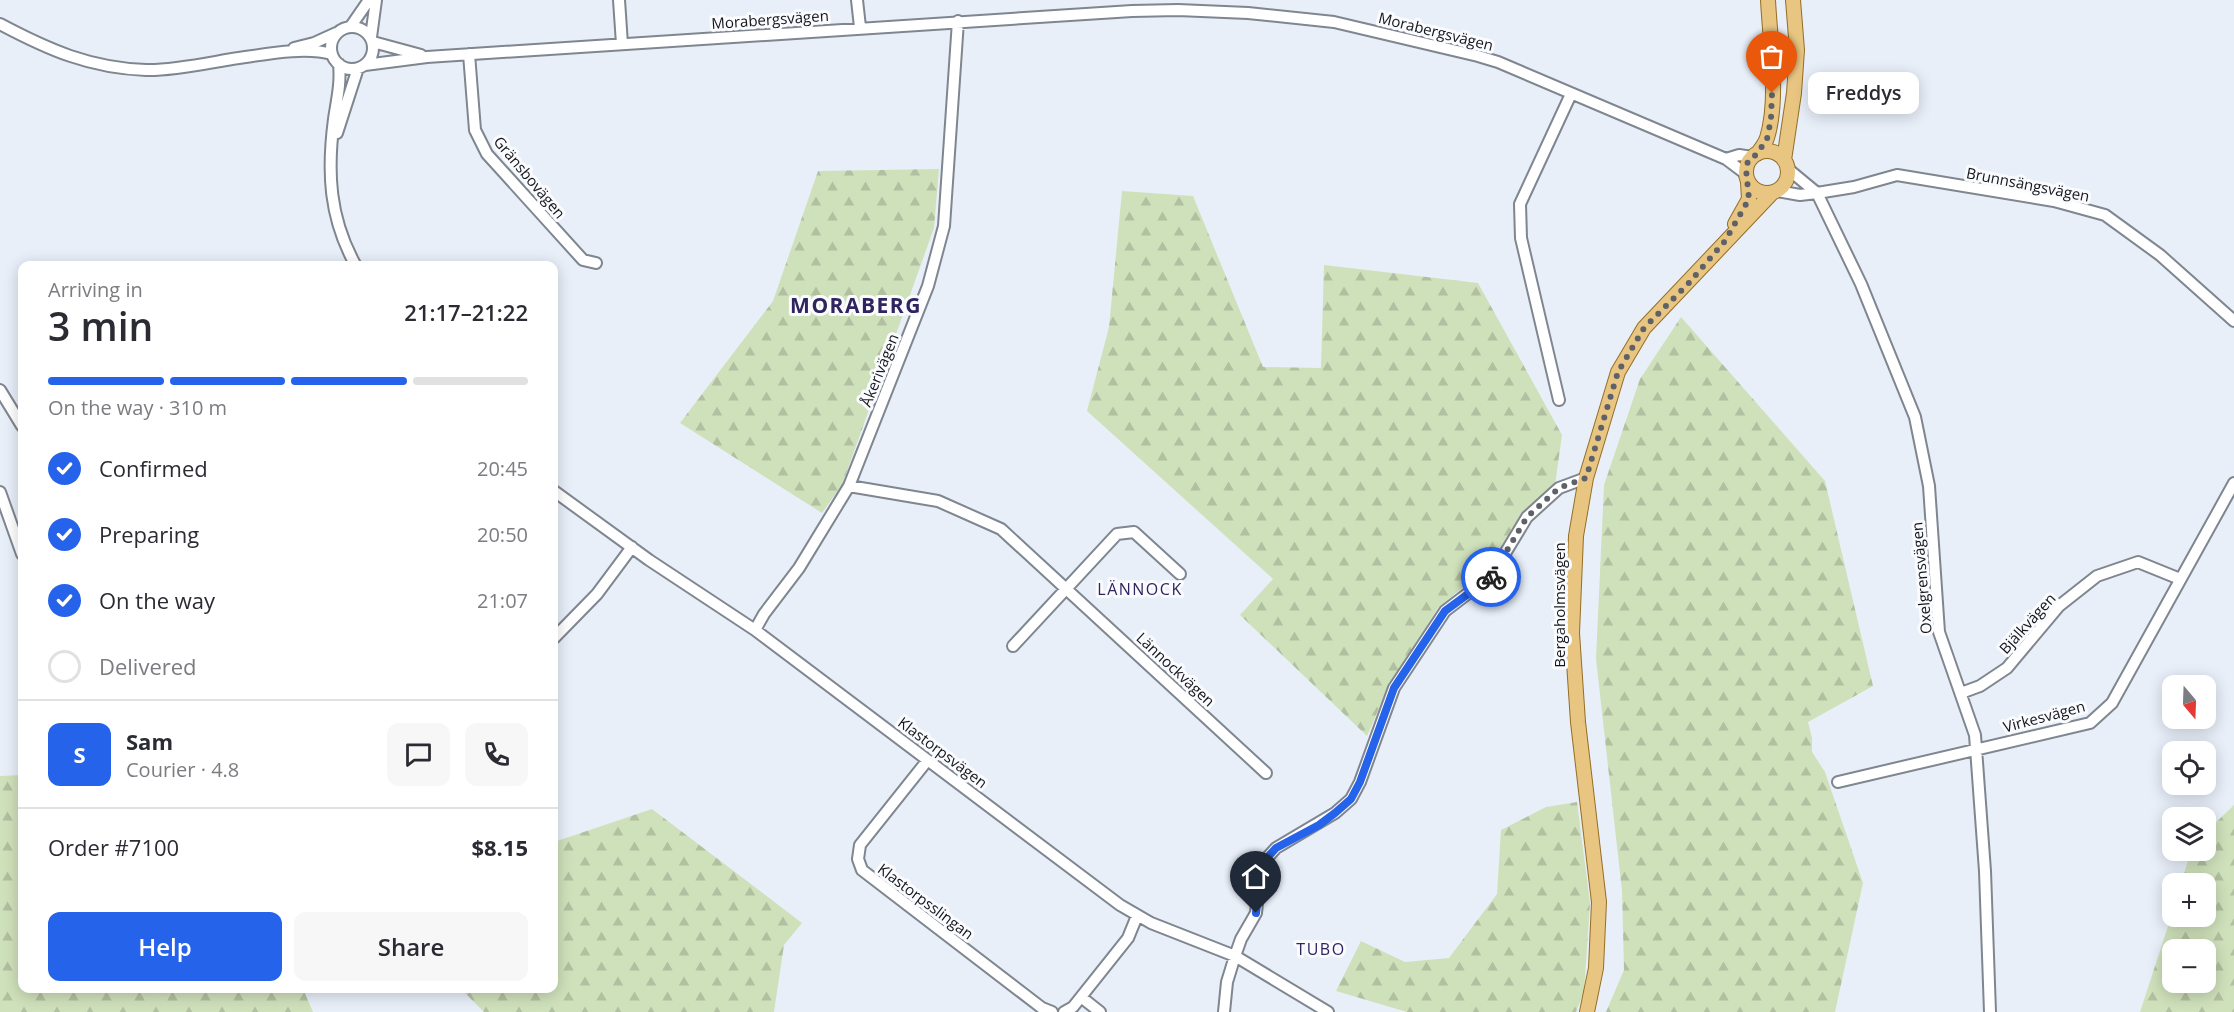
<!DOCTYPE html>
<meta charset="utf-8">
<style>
:root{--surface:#fff;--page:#f7f7f7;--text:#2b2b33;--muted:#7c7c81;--line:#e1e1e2;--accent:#2563eb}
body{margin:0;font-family:"Open Sans",sans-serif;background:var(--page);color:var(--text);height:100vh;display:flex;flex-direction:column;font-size:22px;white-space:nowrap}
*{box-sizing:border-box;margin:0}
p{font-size:20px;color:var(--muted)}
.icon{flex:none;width:33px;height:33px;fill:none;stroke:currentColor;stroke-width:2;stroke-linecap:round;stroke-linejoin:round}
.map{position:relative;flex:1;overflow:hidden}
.details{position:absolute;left:18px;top:261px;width:540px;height:732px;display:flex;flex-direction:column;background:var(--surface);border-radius:12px;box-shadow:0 3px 15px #0003}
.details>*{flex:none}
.needle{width:39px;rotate:161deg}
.tools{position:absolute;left:2162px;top:675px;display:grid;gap:12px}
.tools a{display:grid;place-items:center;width:54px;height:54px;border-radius:12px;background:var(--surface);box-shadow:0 3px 15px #0003;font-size:30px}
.pin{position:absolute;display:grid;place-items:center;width:51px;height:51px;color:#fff;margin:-62px -26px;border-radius:50% 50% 50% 0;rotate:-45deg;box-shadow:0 0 6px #0007}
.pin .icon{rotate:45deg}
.courier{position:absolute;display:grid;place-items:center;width:60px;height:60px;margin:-30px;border:4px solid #2563eb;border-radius:50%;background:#fff;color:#222;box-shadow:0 2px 8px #0007}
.bubble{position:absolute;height:42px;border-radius:12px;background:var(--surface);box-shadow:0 3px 15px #0003;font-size:20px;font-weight:600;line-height:42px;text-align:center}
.overview em{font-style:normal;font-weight:600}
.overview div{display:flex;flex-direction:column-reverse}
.overview{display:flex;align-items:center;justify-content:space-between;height:102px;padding:0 30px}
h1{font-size:39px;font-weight:600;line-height:45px}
.bar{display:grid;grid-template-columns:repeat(4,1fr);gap:9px 6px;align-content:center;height:72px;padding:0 30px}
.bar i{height:8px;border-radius:4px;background:var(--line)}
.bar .active{background:var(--accent)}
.bar p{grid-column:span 4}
.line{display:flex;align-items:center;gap:15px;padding:0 30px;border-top:2px solid var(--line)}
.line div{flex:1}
.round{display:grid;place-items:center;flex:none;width:63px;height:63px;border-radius:12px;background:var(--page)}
ol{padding:0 30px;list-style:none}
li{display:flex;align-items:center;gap:18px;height:66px}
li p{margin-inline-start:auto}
li .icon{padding:6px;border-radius:50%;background:var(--accent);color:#fff;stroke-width:4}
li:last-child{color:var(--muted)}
li i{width:33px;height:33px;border:3px solid var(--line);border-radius:50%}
.action{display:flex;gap:12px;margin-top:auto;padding:12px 30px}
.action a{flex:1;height:69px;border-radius:12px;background:var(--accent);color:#fff;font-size:24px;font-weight:600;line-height:69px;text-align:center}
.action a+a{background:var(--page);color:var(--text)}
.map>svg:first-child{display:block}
.forest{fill:url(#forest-firs);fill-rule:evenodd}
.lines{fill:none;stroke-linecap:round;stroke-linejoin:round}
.minor-casing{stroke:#7f868f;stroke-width:14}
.major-casing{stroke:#946e26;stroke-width:16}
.minor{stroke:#fff;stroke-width:10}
.major{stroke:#e8c581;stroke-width:14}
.done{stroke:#5e6268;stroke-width:6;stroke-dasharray:0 10.8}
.route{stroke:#2563eb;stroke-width:8}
.labels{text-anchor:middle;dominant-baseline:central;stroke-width:6;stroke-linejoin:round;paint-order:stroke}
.street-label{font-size:15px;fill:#14161a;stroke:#fafbfe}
.neighbourhood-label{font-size:16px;letter-spacing:1.5px;fill:#2f245e;stroke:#fafbfe}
.district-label{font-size:21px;font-weight:bold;letter-spacing:1.5px;fill:#2f245e;stroke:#fafbfe}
</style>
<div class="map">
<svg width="2234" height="1012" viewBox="0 0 2234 1012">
<defs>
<pattern id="forest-firs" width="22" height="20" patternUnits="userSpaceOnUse" patternTransform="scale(1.5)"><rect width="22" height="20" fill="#cfe1bb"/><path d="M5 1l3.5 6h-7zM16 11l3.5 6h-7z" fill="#b1c0a0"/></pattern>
</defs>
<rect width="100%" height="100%" fill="#e8eff9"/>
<path class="forest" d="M939 169 934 228 842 485 822 513 680 423 773 301 818 171Z
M1122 191 1193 196 1263 367 1321 368 1324 265 1478 283 1562 435 1555 485 1521 517 1488 566 1438 608 1387 690 1367 736 1240 615 1273 579 1087 411 1109 327Z
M1681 317 1825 481 1873 686 1808 722 1812 738V752L1825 772 1863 883 1835 1012H1606L1624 970 1622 891 1596 659 1604 485 1640 379Z
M22 775V988L303 989 313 1012H0V776Z
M1577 802 1590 903 1584 992 1576 1012H1407L1336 991 1361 941 1405 962 1449 958 1497 894 1501 830 1546 807Z
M2234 805V1012H2140L2172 914V916H2205V884L2181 883 2191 851 2205 850V833ZM2172 950H2205V982H2172Z
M652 809 802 923 784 945 774 1012H484L461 989 554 988V842Z"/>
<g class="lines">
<g class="minor-casing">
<path id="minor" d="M619 0 622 44
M857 0 860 27
M0 24C49 50 90 68 146 70 170 71 208 63 232 59 262 55 303 46 332 54
M351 26 369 0
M331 48a21 21 0 1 1 42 0a21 21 0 1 1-42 0Z
M371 37 376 0
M373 42 421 55
M294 48 314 43 336 33
M469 54 475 130 487 154 583 260 596 263
M339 64C341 83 337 99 334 119 327 172 329 218 356 266
M365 65 427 57 1132 11 1178 10 1248 13 1334 22 1478 56 1498 62 1726 159 1746 174
M337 133 358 68
M1726 159 1739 155 1752 157
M1788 169 1817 193 1861 284 1915 417 1929 486 1939 632 1975 735 1985 871 1990 1012
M1777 191 1800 195 1817 193 1854 187 1897 175 2054 201 2105 215 2160 255 2234 321
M0 390 22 426
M1559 400 1521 238 1520 204 1571 94
M849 486 938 501 1001 529 1266 773
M554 491 649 560 755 630 1120 905 1151 923 1235 956 1328 1012
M0 492 22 554
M755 630 764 614 799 568 849 486 928 286 944 226 958 21
M554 638 597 594 632 547
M1013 646 1117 534 1134 532 1180 574
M1961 693 1980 686 2007 668 2059 606 2097 576 2138 562 2180 579
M927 761 860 845 858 859 862 870 1042 1008 1052 1012
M1838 782 2090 723 2112 703 2234 483
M1081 997 1100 1012
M1064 1012 1073 1007 1128 938 1137 916
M1224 1012 1227 982 1235 956 1241 939 1256 913 1260 873 1266 859 1276 848 1335 813 1351 799 1360 782 1394 688 1445 611 1492 575 1527 517 1559 488 1586 478"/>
</g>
<g class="major-casing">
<path id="major" d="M1746 172a21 21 0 1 1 42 0a21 21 0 1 1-42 0Z
M1757 154C1761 149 1765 144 1767 138 1779 100 1770 40 1768 0
M1784 160 1794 93 1797 50 1793 0
M1735 224 1749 199 1748 182
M1587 1012 1596 968 1599 902 1578 722 1572 633 1576 536 1586 478 1618 372 1644 328 1772 193"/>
</g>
<use href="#minor" class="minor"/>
<use href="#major" class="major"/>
</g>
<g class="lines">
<path class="done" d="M1491 577 1527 517 1559 488 1586 478 1618 372 1644 328 1688 284 1725 241 1749 199 1746 169 1748 161 1757 154 1767 139 1771 119 1772 93"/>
<path class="route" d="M1256 913 1260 873 1266 859 1276 848 1319 825 1335 813 1351 799 1360 782 1394 688 1445 611 1491 577"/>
</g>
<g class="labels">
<g class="street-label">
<text transform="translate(770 19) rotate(-4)">Morabergsvägen</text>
<text transform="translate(1436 31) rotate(14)">Morabergsvägen</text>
<text transform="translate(530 177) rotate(50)">Gränsbovägen</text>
<text transform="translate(2028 184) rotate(11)">Brunnsängsvägen</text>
<text transform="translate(879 370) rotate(-68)">Åkerivägen</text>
<text transform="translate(1921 578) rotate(-95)">Oxelgrensvägen</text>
<text transform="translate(1559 605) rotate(-90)">Bergaholmsvägen</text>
<text transform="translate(2027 623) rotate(-48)">Bjälkvägen</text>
<text transform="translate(1176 669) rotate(43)">Lännockvägen</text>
<text transform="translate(2044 716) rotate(-15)">Virkesvägen</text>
<text transform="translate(943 752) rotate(37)">Klastorpsvägen</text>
<text transform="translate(926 901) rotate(37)">Klastorpsslingan</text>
</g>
<g class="neighbourhood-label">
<text x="1140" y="589">LÄNNOCK</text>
<text x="1321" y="949">TUBO</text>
</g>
<g class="district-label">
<text x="856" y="305">MORABERG</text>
</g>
</g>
</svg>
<div class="tools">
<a><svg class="needle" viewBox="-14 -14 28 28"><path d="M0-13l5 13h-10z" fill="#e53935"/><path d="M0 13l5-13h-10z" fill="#7c7c81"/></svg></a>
<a><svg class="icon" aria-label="locate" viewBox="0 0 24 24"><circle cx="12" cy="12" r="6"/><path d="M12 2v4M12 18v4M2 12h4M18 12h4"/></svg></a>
<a><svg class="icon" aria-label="layers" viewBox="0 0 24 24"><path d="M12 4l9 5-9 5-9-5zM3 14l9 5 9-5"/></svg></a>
<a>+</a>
<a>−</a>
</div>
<div class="pin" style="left:1772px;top:93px;background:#ea580c"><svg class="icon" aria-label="bag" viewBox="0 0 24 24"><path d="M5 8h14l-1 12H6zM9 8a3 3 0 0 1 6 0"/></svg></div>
<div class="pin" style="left:1256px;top:913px;background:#1f2937"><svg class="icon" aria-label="home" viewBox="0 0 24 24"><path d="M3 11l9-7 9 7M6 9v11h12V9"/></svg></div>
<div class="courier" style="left:1491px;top:577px"><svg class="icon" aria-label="bike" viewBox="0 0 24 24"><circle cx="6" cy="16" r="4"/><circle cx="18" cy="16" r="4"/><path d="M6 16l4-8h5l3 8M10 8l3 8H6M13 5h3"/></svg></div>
<div class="bubble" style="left:1808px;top:72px;width:111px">Freddys</div>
<section class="details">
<div class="overview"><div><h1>3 min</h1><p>Arriving in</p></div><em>21:17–21:22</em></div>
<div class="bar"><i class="active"></i><i class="active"></i><i class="active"></i><i></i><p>On the way · 310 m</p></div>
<ol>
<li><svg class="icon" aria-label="check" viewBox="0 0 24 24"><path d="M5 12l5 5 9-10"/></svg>Confirmed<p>20:45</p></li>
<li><svg class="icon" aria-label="check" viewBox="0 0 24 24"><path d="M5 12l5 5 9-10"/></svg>Preparing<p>20:50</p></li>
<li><svg class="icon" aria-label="check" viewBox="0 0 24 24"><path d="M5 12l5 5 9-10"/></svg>On the way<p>21:07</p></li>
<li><i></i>Delivered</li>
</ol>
<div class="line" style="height:108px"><b class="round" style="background:var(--accent);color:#fff">S</b><div><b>Sam</b><p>Courier · 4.8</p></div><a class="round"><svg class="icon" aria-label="chat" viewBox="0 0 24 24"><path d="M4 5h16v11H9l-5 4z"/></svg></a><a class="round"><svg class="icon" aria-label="phone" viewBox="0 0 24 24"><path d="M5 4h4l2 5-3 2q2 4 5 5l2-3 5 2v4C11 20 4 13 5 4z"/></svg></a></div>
<div class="line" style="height:78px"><div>Order #7100</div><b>$8.15</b></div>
<div class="action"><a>Help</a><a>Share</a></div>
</section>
</div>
